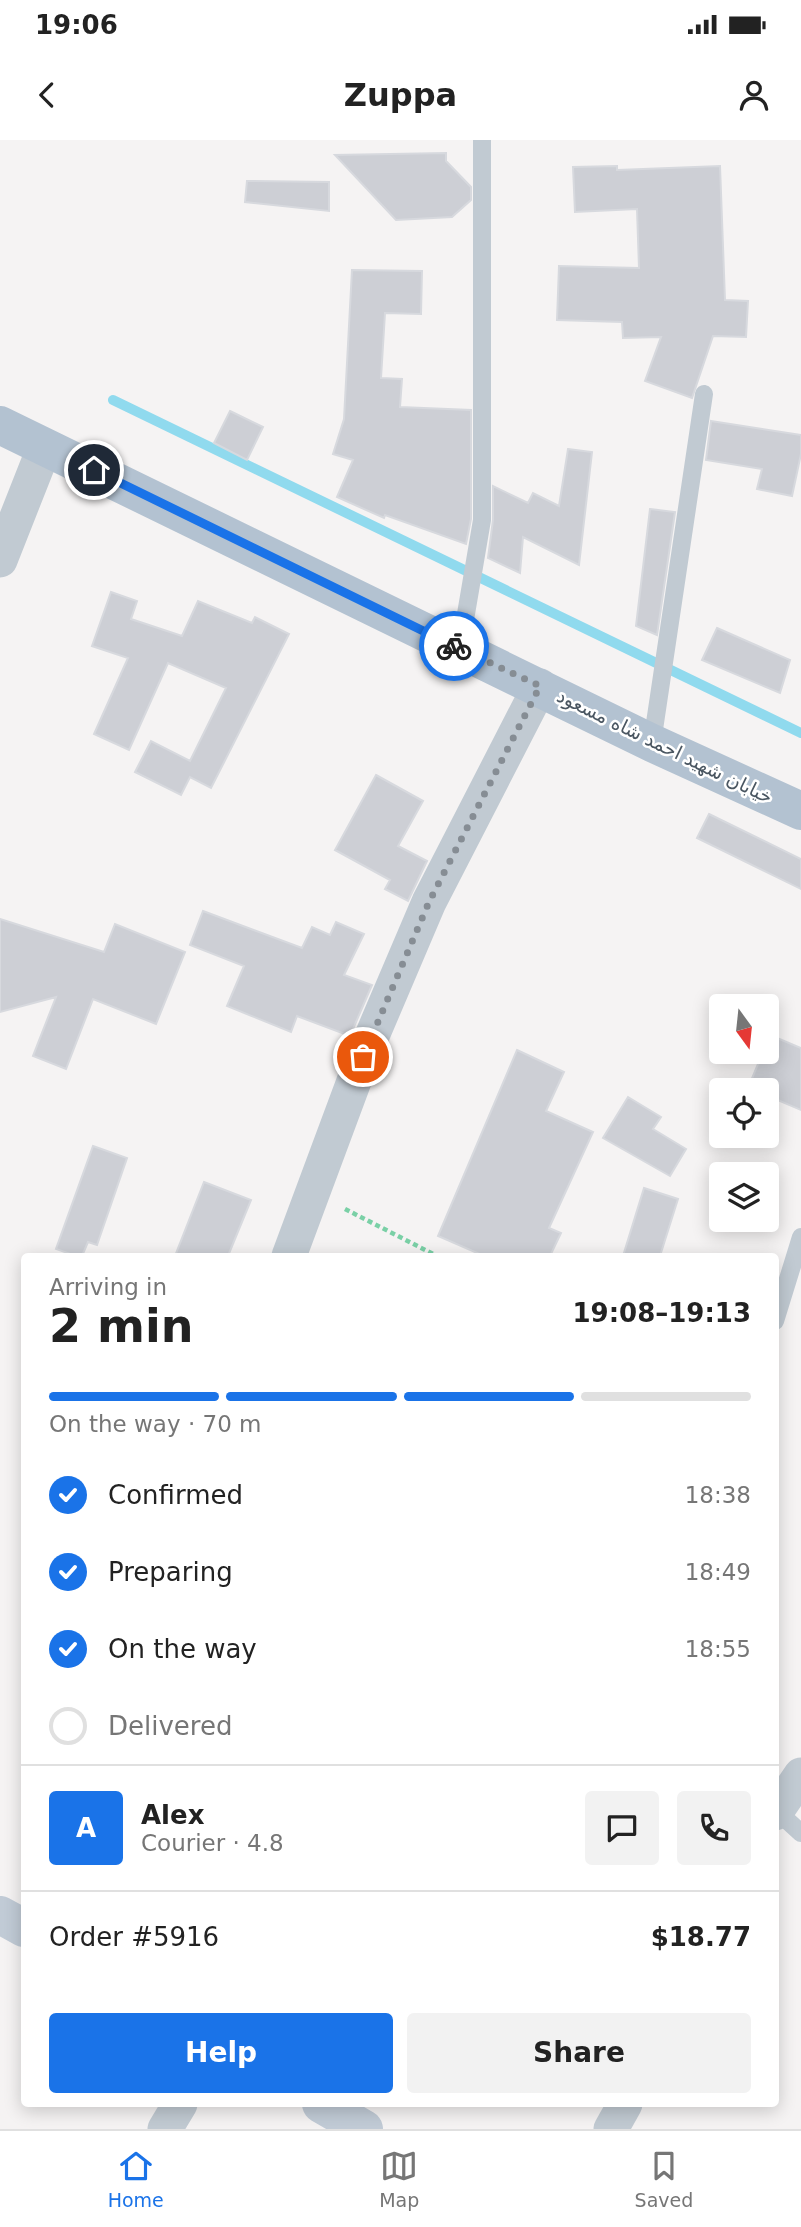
<!DOCTYPE html>
<meta charset="utf-8">
<style>
:root{--surface:#fff;--page:#f2f2f2;--text:#222;--muted:#767676;--line:#e0e0e0;--accent:#1a73e8}
body{margin:0;font-family:"DejaVu Sans","Noto Sans Arabic",sans-serif;background:var(--page);color:var(--text);height:100vh;display:flex;flex-direction:column;font-size:26px;white-space:nowrap}
*{box-sizing:border-box;margin:0}
p{font-size:23px;color:var(--muted)}
.icon{flex:none;width:38px;height:38px;fill:none;stroke:currentColor;stroke-width:2;stroke-linecap:round;stroke-linejoin:round}
.map{position:relative;flex:1;overflow:hidden}
.sheet{position:absolute;left:21px;top:1113px;width:758px;height:854px;display:flex;flex-direction:column;background:var(--surface);border-radius:7px;box-shadow:0 4px 18px #0003}
.sheet>*{flex:none}
.needle{width:46px;rotate:165deg}
.controls{position:absolute;left:709px;top:854px;display:grid;gap:14px}
.controls a{display:grid;place-items:center;width:70px;height:70px;border-radius:7px;background:var(--surface);box-shadow:0 4px 18px #0003;font-size:35px}
.pin{position:absolute;display:grid;place-items:center;width:60px;height:60px;color:#fff;margin:-30px;border:4px solid #fff;border-radius:50%;box-shadow:0 2px 7px #0007}
.courier{position:absolute;display:grid;place-items:center;width:70px;height:70px;margin:-35px;border:5px solid #1a73e8;border-radius:50%;background:#fff;color:#222;box-shadow:0 2px 9px #0007}
.summary em{font-style:normal;font-weight:600}
.summary div{display:flex;flex-direction:column-reverse}
.summary{display:flex;align-items:center;justify-content:space-between;height:119px;padding:0 28px}
h1{font-size:46px;font-weight:600;line-height:52px}
.bar{display:grid;grid-template-columns:repeat(4,1fr);gap:10px 7px;align-content:center;height:84px;padding:0 28px}
.bar i{height:9px;border-radius:5px;background:var(--line)}
.bar .selected{background:var(--accent)}
.bar p{grid-column:span 4}
.line{display:flex;align-items:center;gap:18px;padding:0 28px;border-top:2px solid var(--line)}
.line div{flex:1}
.round{display:grid;place-items:center;flex:none;width:74px;height:74px;border-radius:7px;background:var(--page)}
ol{padding:0 28px;list-style:none}
li{display:flex;align-items:center;gap:21px;height:77px}
li p{margin-inline-start:auto}
li .icon{padding:7px;border-radius:50%;background:var(--accent);color:#fff;stroke-width:4}
li:last-child{color:var(--muted)}
li i{width:38px;height:38px;border:4px solid var(--line);border-radius:50%}
.cta{display:flex;gap:14px;margin-top:auto;padding:14px 28px}
.cta a{flex:1;height:80px;border-radius:7px;background:var(--accent);color:#fff;font-size:28px;font-weight:600;line-height:80px;text-align:center}
.cta a+a{background:var(--page);color:var(--text)}
.status{display:flex;justify-content:space-between;align-items:center;height:49px;padding:0 35px;background:var(--surface);direction:ltr}
.status svg{height:19px;fill:currentColor}
header{display:flex;justify-content:space-between;align-items:center;height:91px;padding:0 28px;background:var(--surface);font-size:32px;font-weight:600}
.dock{display:flex;justify-content:space-around;align-items:center;height:98px;border-top:2px solid var(--line);background:var(--surface);font-size:19px;color:var(--muted)}
.dock a{display:grid;justify-items:center;gap:4px}
.dock .selected{color:var(--accent)}
.map>svg:first-child{display:block}
.lines{fill:none;stroke-linecap:round;stroke-linejoin:round}
.stream{stroke:#90daee;stroke-width:10}
.building{fill:#cdcfd5;stroke:#d7d9de;stroke-width:2}
.path{stroke:#7ad0a6;stroke-width:4.5;stroke-dasharray:5 3.5;stroke-linecap:butt}
.service{stroke:#c1cad2;stroke-width:18}
.minor{stroke:#c1cad2;stroke-width:35}
.secondary{stroke:#c1cbd6;stroke-width:38}
.primary{stroke:#b3c2d1;stroke-width:38}
.done{stroke:#868d94;stroke-width:7;stroke-dasharray:0 12.6}
.route{stroke:#1a73e8;stroke-width:9}
.labels{text-anchor:middle;dominant-baseline:central;stroke-width:5;stroke-linejoin:round;paint-order:stroke}
.street-label{font-size:19px;fill:#4a5661;stroke:#fff}
</style>
<div class="status"><b>19:06</b><svg viewBox="0 0 49 12"><path d="M0 12V9h3v3zM5 12V6h3v6zM10 12V3h3v9zM15 12V0h3v12zM26 1h20v11H26zM47 4h2v5h-2z"/></svg></div>
<header><svg class="icon" aria-label="back" viewBox="0 0 24 24"><path d="M15 5l-7 7 7 7"/></svg>Zuppa<svg class="icon" aria-label="person" viewBox="0 0 24 24"><circle cx="12" cy="8" r="4"/><path d="M4 21q1-7 8-7t8 7"/></svg></header>
<div class="map">
<svg width="801" height="1989" viewBox="0 0 801 1989">
<rect width="100%" height="100%" fill="#f5f3f3"/>
<g class="lines">
<path class="stream" d="M113 260 801 593"/>
</g>
<path class="building" d="M446 13V21L471 47V60L452 77 396 80 335 15Z
M617 26V30L720 26 725 160 748 161 746 197 713 196 692 258 645 241 661 197 623 198 622 182 557 180 559 126 639 128 637 69 575 72 573 27Z
M247 41 329 42V71L245 62Z
M352 130 422 131 421 174 385 173 381 238 402 239 400 267 471 270V379L466 404 385 375 384 378 337 357 353 320 333 314 344 279Z
M230 271 263 287 247 320 214 303Z
M711 281 801 295V314L792 356 757 349 762 329 706 320Z
M568 309 592 312 579 425 523 397 520 433 488 418 493 380V346L528 363 533 353 559 366Z
M650 369 675 372 657 495 636 486Z
M111 452 137 461 131 479 182 496 198 461 252 483 255 477 289 494 211 648 190 637 181 655 135 632 151 601 190 621 226 548 168 523 129 610 94 594 128 518 92 506Z
M717 488 790 520 780 553 702 520Z
M376 635 423 661 398 706 427 721 408 761 385 749 390 740 335 710Z
M709 674 801 719V749L697 698Z
M203 771 302 808 312 787 330 795 336 782 364 794 344 835 372 845 350 896 297 876 291 892 227 866 244 826 190 805Z
M0 779 104 812 115 784 185 812 156 884 93 859 66 929 33 916 56 857 0 872Z
M770 895 801 908V970L766 955V950L748 948 763 912H766Z
M517 910 564 932 546 971 593 992 549 1088 561 1093 550 1116H484L438 1096Z
M628 957 661 977 653 989 686 1009 670 1036 603 998Z
M93 1006 127 1018 97 1105 88 1102 82 1116H76L56 1109Z
M204 1042 251 1060 228 1116H175Z
M644 1048 678 1059 660 1116H623Z"/>
<g class="lines">
<path class="path" d="M345 1069 437 1116"/>
<path class="service" d="M460 509 482 380V0
M652 603 704 254
M775 1181 801 1097
M777 1671 801 1693"/>
<path class="minor" d="M0 420 45 306
M289 1116 363 917 429 762 540 546
M775 1673 801 1635
M165 1989 180 1964
M611 1989 625 1964"/>
<path class="secondary" d="M0 1775 24 1788
M321 1964 364 1989"/>
<path class="primary" d="M0 285 652 603 801 671"/>
</g>
<g class="lines">
<path class="done" d="M363 917 429 762 540 546 454 506"/>
<path class="route" d="M94 330 454 506"/>
</g>
<g class="labels">
<g class="street-label">
<text transform="translate(665 606) rotate(26)">خیابان شهید احمد شاه مسعود</text>
</g>
</g>
</svg>
<div class="controls">
<a><svg class="needle" viewBox="-14 -14 28 28"><path d="M0-13l5 13h-10z" fill="#e53935"/><path d="M0 13l5-13h-10z" fill="#767676"/></svg></a>
<a><svg class="icon" aria-label="locate" viewBox="0 0 24 24"><circle cx="12" cy="12" r="6"/><path d="M12 2v4M12 18v4M2 12h4M18 12h4"/></svg></a>
<a><svg class="icon" aria-label="layers" viewBox="0 0 24 24"><path d="M12 4l9 5-9 5-9-5zM3 14l9 5 9-5"/></svg></a>
</div>
<div class="pin" style="left:363px;top:917px;background:#ea580c"><svg class="icon" aria-label="bag" viewBox="0 0 24 24"><path d="M5 8h14l-1 12H6zM9 8a3 3 0 0 1 6 0"/></svg></div>
<div class="pin" style="left:94px;top:330px;background:#1f2937"><svg class="icon" aria-label="home" viewBox="0 0 24 24"><path d="M3 11l9-7 9 7M6 9v11h12V9"/></svg></div>
<div class="courier" style="left:454px;top:506px"><svg class="icon" aria-label="bike" viewBox="0 0 24 24"><circle cx="6" cy="16" r="4"/><circle cx="18" cy="16" r="4"/><path d="M6 16l4-8h5l3 8M10 8l3 8H6M13 5h3"/></svg></div>
<section class="sheet">
<div class="summary"><div><h1>2 min</h1><p>Arriving in</p></div><em>19:08–19:13</em></div>
<div class="bar"><i class="selected"></i><i class="selected"></i><i class="selected"></i><i></i><p>On the way · 70 m</p></div>
<ol>
<li><svg class="icon" aria-label="check" viewBox="0 0 24 24"><path d="M5 12l5 5 9-10"/></svg>Confirmed<p>18:38</p></li>
<li><svg class="icon" aria-label="check" viewBox="0 0 24 24"><path d="M5 12l5 5 9-10"/></svg>Preparing<p>18:49</p></li>
<li><svg class="icon" aria-label="check" viewBox="0 0 24 24"><path d="M5 12l5 5 9-10"/></svg>On the way<p>18:55</p></li>
<li><i></i>Delivered</li>
</ol>
<div class="line" style="height:126px"><b class="round" style="background:var(--accent);color:#fff">A</b><div><b>Alex</b><p>Courier · 4.8</p></div><a class="round"><svg class="icon" aria-label="chat" viewBox="0 0 24 24"><path d="M4 5h16v11H9l-5 4z"/></svg></a><a class="round"><svg class="icon" aria-label="phone" viewBox="0 0 24 24"><path d="M5 4h4l2 5-3 2q2 4 5 5l2-3 5 2v4C11 20 4 13 5 4z"/></svg></a></div>
<div class="line" style="height:91px"><div>Order #5916</div><b>$18.77</b></div>
<div class="cta"><a>Help</a><a>Share</a></div>
</section>
</div>
<nav class="dock">
<a class="selected"><svg class="icon" aria-label="home" viewBox="0 0 24 24"><path d="M3 11l9-7 9 7M6 9v11h12V9"/></svg>Home</a>
<a><svg class="icon" aria-label="map" viewBox="0 0 24 24"><path d="M3 6l6-2 6 2 6-2v14l-6 2-6-2-6 2zM9 4v14M15 6v14"/></svg>Map</a>
<a><svg class="icon" aria-label="saved" viewBox="0 0 24 24"><path d="M7 4h10v16l-5-4-5 4z"/></svg>Saved</a>
</nav>
